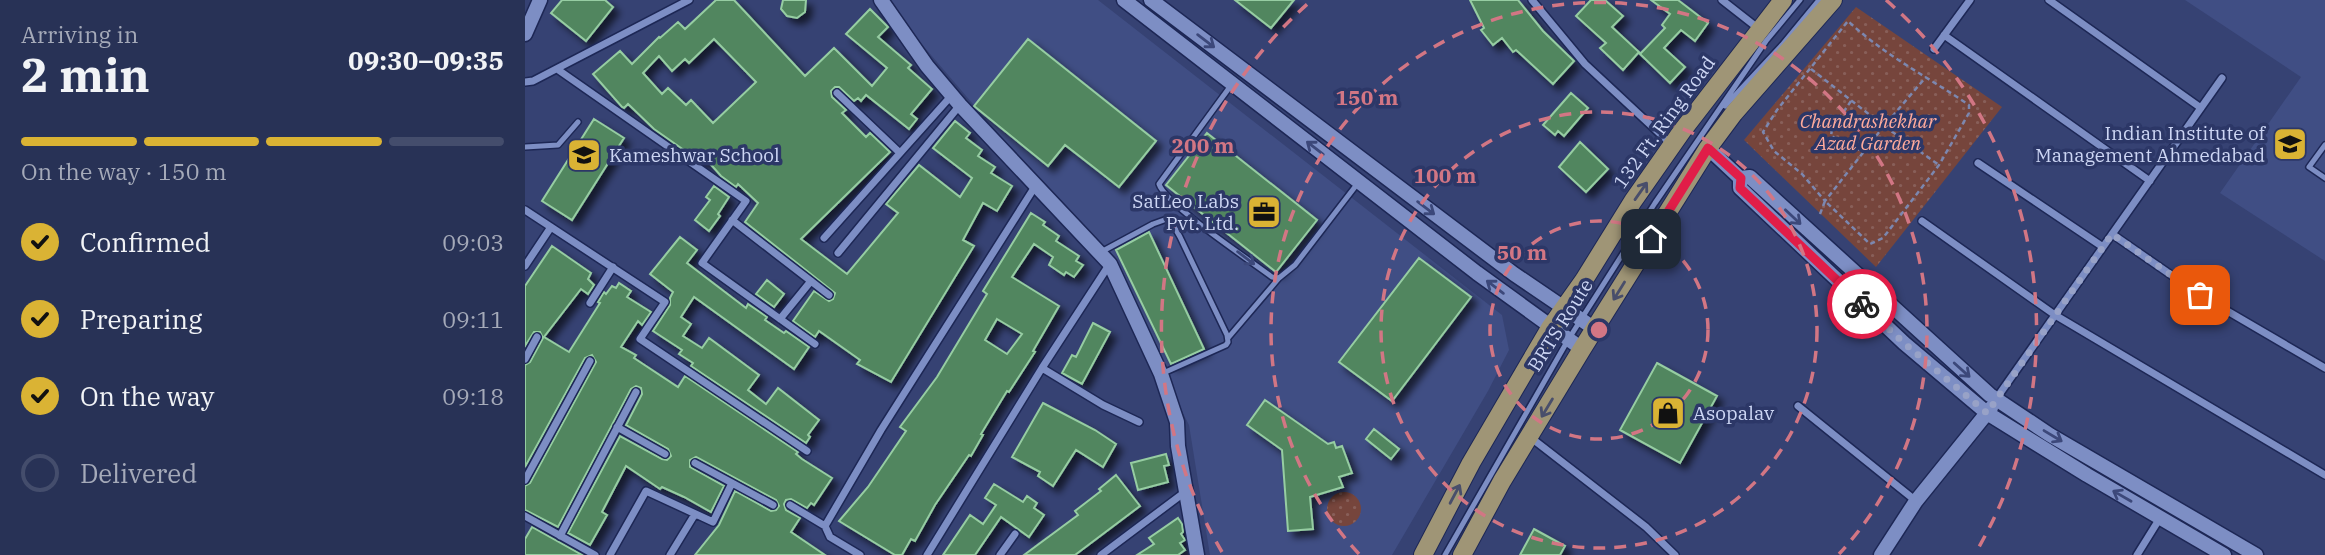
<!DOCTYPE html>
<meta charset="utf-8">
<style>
:root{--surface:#283256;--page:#303a5c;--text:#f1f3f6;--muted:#a5aab9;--line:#444d6c;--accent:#dab334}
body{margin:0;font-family:"IBM Plex Serif",serif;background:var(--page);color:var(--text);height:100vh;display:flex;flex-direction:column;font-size:26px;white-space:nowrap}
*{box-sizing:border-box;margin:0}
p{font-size:23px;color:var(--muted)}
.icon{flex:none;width:38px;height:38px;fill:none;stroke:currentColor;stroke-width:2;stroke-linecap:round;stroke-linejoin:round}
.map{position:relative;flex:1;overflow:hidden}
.panel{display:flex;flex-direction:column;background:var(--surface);width:525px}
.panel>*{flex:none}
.pin{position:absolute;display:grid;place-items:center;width:60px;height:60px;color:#fff;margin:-30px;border-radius:14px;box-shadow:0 4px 10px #0006}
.courier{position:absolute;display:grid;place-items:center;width:70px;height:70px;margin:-35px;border:5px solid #e11d48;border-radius:50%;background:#fff;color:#222;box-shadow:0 2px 9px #0007}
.head em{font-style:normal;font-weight:700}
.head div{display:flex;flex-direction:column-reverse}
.head{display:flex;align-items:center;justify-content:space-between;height:119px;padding:0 21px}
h1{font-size:46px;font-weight:700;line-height:52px}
.bar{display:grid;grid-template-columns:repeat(4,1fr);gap:10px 7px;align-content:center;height:84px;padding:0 21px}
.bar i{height:9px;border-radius:5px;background:var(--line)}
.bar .on{background:var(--accent)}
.bar p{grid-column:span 4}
ol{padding:0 21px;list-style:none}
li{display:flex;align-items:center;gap:21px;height:77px}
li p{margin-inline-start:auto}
li .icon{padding:7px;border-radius:50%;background:var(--accent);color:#111;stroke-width:4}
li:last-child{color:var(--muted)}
li i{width:38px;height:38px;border:4px solid var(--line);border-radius:50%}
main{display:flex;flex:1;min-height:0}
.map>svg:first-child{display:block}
.built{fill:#404e84}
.green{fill:url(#green-dots)}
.building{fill:#51865f;stroke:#96cda2;stroke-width:2;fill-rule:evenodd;filter:url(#shadow)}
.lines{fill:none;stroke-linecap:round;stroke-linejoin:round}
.lane-casing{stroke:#1d2755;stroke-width:8}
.street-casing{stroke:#1d2755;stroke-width:10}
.secondary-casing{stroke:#1d2755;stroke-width:17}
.primary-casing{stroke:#1d2755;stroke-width:20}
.path{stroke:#7c87af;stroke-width:2.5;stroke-dasharray:5 3.5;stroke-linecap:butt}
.lane{stroke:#7d8ec4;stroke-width:5}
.street{stroke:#7d8ec4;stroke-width:7}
.secondary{stroke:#7d8ec4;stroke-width:14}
.primary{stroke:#9f9576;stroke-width:18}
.oneway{stroke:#3c487a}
.oneway2{stroke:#494e6b}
.done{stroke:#98a2c7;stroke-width:7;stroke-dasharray:0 12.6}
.route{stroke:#e11d48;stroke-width:9}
.ring{fill:none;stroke:#d27684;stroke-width:3.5;stroke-dasharray:12 9}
.labels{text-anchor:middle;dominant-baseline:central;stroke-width:7;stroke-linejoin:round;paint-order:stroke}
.park-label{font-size:19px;font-style:italic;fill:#ffab9c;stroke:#2c3767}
.street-label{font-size:19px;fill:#cdd6f4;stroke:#2c3767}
.poi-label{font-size:19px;fill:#cdd6f4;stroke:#2c3767;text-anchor:end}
.centre{fill:#d27684;stroke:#2c3767;stroke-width:3.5}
.ring-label{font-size:21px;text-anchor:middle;font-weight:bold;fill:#d27684;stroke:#2c3767;stroke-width:7;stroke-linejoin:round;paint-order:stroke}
</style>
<main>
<section class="panel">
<div class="head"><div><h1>2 min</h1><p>Arriving in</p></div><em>09:30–09:35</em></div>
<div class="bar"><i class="on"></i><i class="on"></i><i class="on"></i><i></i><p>On the way · 150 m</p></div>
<ol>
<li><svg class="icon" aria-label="check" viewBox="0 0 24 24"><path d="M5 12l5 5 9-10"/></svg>Confirmed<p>09:03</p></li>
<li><svg class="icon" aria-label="check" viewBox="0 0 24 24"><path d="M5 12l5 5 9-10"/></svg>Preparing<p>09:11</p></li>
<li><svg class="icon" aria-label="check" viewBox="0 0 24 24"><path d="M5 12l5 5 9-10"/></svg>On the way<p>09:18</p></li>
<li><i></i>Delivered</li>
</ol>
</section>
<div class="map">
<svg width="1800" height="555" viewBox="0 0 1800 555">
<defs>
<pattern id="green-dots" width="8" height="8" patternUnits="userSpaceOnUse" patternTransform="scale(1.75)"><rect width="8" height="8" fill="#76453c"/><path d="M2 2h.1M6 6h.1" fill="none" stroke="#885f59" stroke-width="1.8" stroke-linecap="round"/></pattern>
<filter id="shadow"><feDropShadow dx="6" dy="6" stdDeviation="3.5" flood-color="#0009"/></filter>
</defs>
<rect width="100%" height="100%" fill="#364273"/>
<path class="built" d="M359 0H573L977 315 984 350 963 391 867 555H685L664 425 578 256Z
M1660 0H1800V261L1695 193 1776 77Z"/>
<path class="green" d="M1331 7 1477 107 1351 267 1219 140Z
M802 509a17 17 0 1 1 34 0a17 17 0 1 1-34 0Z"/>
<path class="building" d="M37 0H80L88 7 61 41 26 13Z
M191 0H209L280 76 309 48 347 86 362 68 321 34 345 9 363 27 353 37 386 65 383 68 407 89 386 114 392 119 384 129 341 95 336 101 333 98 329 101 314 87H310L306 91 307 97 321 110 317 113 341 137 345 133 365 152 276 239 322 274 373 213 361 204 394 165 435 197 447 178 408 148 430 121 445 133 441 138 457 150 453 156 470 167 466 173 487 186 472 211 458 203 438 240 449 246 366 382 332 364 335 360 294 331 290 337 268 321 289 291 304 301 308 299 310 293 220 222 233 203 213 184 211 187 196 176 180 158 176 162 129 129 103 104 99 108 97 107 68 74 95 51 107 64 134 37 135 38 153 22 160 29ZM189 39 231 82 188 123 166 100 161 105 143 88 137 94 118 73 134 56 147 71 160 59 164 63Z
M258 0H281L280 12 272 18 262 16 256 9Z
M710 0H769L746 28Z
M945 0H993L1018 31 1049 61 1028 84 991 50 988 52 977 38 968 45 956 30 959 28Z
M1066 0H1080L1098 16 1087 27 1114 52 1098 70 1075 48 1081 43 1051 16Z
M1126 0H1153L1183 23 1170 41 1156 30 1139 48 1160 67 1145 83 1115 54 1140 28 1137 25 1145 14Z
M503 39 631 141 594 187 540 145 523 166 449 106Z
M1046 93 1063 108 1039 136 1033 131 1030 135 1018 125Z
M69 119 99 138 47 220 17 201Z
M682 133 792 220 751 272 641 185Z
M1055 142 1083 169 1061 192 1034 167Z
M189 186 204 197 193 214 195 216 184 231 170 220 185 200 181 197Z
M506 213 520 222 518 225 534 236 531 241 554 256 551 261 558 265 549 277 541 272 539 275 524 265 528 257 509 244 487 277 534 306 508 351 510 352 484 392 482 391 456 434 458 435 446 456 444 455 410 505 390 541 386 539 377 555H370L314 521 343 487 381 431 375 427 412 377 462 294 458 291ZM472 319 497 334 482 354 460 340Z
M624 232 679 349 646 364 591 250Z
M155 237 172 250 162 263 221 308 223 304 242 317 240 320 259 333 261 331 284 347 269 369 169 297 156 317 166 324 158 336 177 348 184 338 234 375 223 390 241 404 253 388 294 420 283 435 285 437 281 443 166 366 168 363 154 354 157 350 128 331 145 305V298L148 292 125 274Z
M27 246 66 273 63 279 69 285 63 294 56 289 19 337 44 352 75 303 73 302 79 292 81 294 87 286 91 288 94 283 106 291 102 297 126 312 117 325 113 321 96 347 111 355 109 358 153 387 160 376 273 452 271 454 277 459 307 478 289 505 286 503 282 508 266 499 261 500 259 504 261 510 275 518 266 532 300 555H170L194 525 210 491 246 511 251 510 254 506 251 500 171 457 165 460V467L199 486 186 512 159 497 137 487 135 489 101 466 77 512 82 515 65 545 43 533 95 436 137 459 142 460 146 456 143 449 101 425 117 394 116 388 111 386 106 389 33 527 0 510V486L5 483 71 362 67 355 60 358 0 467V365L5 362 18 338 15 332H9L0 346V286Z
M894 258 946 297 867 401 814 362Z
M242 280 259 294 249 307 231 294Z
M568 323 585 332 557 384 537 373 547 355 551 357Z
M1132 363 1192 396 1155 463 1095 430Z
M740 400 803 444 809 442 811 448 817 446 827 473 814 477 818 487 785 497 788 529 763 531 757 450 722 425Z
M518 403 570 430 591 444 578 467 551 450 528 486 513 476 515 472 487 457Z
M849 429 874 449 866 459 841 439Z
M641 454 644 465 639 466 643 482 613 490 606 463Z
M591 475 615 506 550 555H499L553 515 550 511 576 491 574 489Z
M469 484 498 502 502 496 512 503 509 508 519 515 504 537 476 517 450 555H418L445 515 458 524 471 505 460 498Z
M653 518 657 524 658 532 656 534 660 540 655 543 660 550 653 555H612L629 544 624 538Z
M7 527 57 555H0V539Z
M1009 529 1040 546 1035 555H995Z"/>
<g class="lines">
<g class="lane-casing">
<path id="lane" d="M707 84 634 184C640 204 726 261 747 277L754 278 770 265 833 183
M1200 106 1257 45 1294 0
M1800 145 1784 167 1800 178
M0 147 33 145 53 122
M576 252 628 224 642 219 646 221 655 237 702 335 703 342 701 345 636 374
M703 338 754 278
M920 555 1043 340 1130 203 1241 41 1275 0"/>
</g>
<g class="street-casing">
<path id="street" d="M1007 0 1060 64 1147 145
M1197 0 1234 29
M1524 0 1676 108
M1419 35 1625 181
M1409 49 1445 0
M32 69 221 201 177 263 290 344
M0 82 8 81 164 0
M312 93 375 153
M1453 163 1578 247
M0 210 140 302 115 339 282 451
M207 220 304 295
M1397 221 1530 315 1800 475
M1587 234 1675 295 1800 368
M299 238 427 95
M313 253 435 105
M0 266 26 227
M65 303 88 267
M255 319 286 281
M0 359 12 337
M517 368 578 405 614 422
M1471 399 1697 78
M1273 406 1391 501
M92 427 140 454
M1005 437 1121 527 1150 555
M170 463 248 505
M0 480 65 361
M265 505 300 526
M0 516 70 555
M35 536 111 392
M85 555 121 491 188 522 207 483
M145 555 170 514
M335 555 305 537 300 526 356 430 511 185
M402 555 517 368 584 265
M475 555 490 534
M576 555 660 492
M1612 555 1635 518"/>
</g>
<g class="secondary-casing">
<path id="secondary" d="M356 0 402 66 435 105 585 264 636 374 652 422 653 446 672 555
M599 0 952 273 1057 349
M626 0 989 274 1070 329
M0 34 15 0
M1183 148 1215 178 1225 177 1465 395 1525 435 1731 555
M1215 178V188L1379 343 1462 413 1562 475 1699 555
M1356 555 1391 501 1466 408"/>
</g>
<g class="primary-casing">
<path id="primary" d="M898 555 946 463 1025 328 1059 280 1108 201 1157 131 1258 0
M937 555 977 481 1057 349 1183 148 1209 113 1308 0"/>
</g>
<path class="path" d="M1286 69 1359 126 1414 165
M1326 101 1307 129 1306 136 1339 152
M1295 214 1300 201 1345 244 1358 238 1414 165 1444 113V105C1403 77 1359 55 1323 21L1252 110 1238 132 1249 151 1277 174 1300 201 1359 126 1401 77"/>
<use href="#lane" class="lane"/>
<use href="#street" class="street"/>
<use href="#secondary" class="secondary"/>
<use href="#primary" class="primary"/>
</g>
<defs><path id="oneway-shaft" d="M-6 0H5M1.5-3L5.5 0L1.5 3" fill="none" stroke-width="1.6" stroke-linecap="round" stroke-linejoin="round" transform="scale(1.75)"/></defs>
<g class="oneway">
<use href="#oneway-shaft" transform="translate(681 41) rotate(37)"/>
<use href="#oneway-shaft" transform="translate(790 148) rotate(-142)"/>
<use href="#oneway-shaft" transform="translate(901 208) rotate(37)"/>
<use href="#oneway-shaft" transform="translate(1268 217) rotate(43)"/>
<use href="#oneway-shaft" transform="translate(721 258) rotate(37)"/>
<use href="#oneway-shaft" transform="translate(970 287) rotate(-143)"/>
<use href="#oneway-shaft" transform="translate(1437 370) rotate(42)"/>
<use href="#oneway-shaft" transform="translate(1528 436) rotate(31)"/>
<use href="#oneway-shaft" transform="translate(1597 496) rotate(-150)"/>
</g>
<g class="oneway2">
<use href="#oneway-shaft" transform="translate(1116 191) rotate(-55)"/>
<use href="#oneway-shaft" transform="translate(1094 291) rotate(122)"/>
<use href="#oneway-shaft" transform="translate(1022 408) rotate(121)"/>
<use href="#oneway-shaft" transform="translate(930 494) rotate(-62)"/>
</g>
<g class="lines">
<path class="done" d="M1337 304 1379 343 1462 413 1587 234 1675 295"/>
<path class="route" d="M1126 239 1183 148 1216 178 1215 188 1337 304"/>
</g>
<g class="ring">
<circle cx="1074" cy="330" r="109"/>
<circle cx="1074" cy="330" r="218"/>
<path d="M834 554A328 328 0 1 1 1314 554"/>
<path d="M697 552A437 437 0 0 1 787 0M1361 0A437 437 0 0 1 1451 552"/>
</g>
<defs>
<g id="university-square" transform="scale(1.75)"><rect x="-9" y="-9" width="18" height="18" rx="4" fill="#dab334" stroke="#2c3767"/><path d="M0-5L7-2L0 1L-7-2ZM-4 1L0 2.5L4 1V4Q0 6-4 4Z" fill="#111"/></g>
<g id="school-square" transform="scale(1.75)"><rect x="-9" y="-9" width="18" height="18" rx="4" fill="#dab334" stroke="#2c3767"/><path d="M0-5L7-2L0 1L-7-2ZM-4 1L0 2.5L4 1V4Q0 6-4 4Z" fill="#111"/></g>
<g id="office-square" transform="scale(1.75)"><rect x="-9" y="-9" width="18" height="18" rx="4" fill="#dab334" stroke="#2c3767"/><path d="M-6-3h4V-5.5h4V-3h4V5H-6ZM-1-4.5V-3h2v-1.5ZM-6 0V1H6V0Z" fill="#111"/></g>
<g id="shop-square" transform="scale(1.75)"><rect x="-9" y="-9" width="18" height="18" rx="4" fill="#dab334" stroke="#2c3767"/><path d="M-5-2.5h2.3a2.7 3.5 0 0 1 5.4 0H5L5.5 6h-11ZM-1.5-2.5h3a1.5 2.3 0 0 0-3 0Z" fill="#111"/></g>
</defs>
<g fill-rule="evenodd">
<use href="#university-square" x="1765" y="144"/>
<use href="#school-square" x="59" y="155"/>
<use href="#office-square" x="739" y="212"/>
<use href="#shop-square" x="1143" y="413"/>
</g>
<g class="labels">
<g class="park-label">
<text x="1343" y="121">Chandrashekhar<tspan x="1343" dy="22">Azad Garden</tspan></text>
</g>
<g class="street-label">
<text transform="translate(1139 122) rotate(-54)">132 Ft. Ring Road</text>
<text transform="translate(1035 325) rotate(-58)">BRTS Route</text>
</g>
<g class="poi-label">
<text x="1740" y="133">Indian Institute of<tspan x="1740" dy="22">Management Ahmedabad</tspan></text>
<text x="84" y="155" text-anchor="start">Kameshwar School</text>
<text x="714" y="201">SatLeo Labs<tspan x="714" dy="22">Pvt. Ltd.</tspan></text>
<text x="1168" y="413" text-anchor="start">Asopalav</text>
</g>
</g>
<circle cx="1074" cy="330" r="10" class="centre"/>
<g class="ring-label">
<text x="842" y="105">150 m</text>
<text x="678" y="153">200 m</text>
<text x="920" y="183">100 m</text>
<text x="997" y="260">50 m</text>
</g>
</svg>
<div class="pin" style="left:1675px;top:295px;background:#ea580c"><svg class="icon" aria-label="bag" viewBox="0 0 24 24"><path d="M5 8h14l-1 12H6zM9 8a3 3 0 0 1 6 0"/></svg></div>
<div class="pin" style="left:1126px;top:239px;background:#1f2937"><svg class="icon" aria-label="home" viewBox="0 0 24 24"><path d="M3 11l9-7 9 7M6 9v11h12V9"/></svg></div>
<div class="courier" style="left:1337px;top:304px"><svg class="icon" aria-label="bike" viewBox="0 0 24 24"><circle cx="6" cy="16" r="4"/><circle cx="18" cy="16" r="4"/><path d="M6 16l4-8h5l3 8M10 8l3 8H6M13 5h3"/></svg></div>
</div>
</main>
